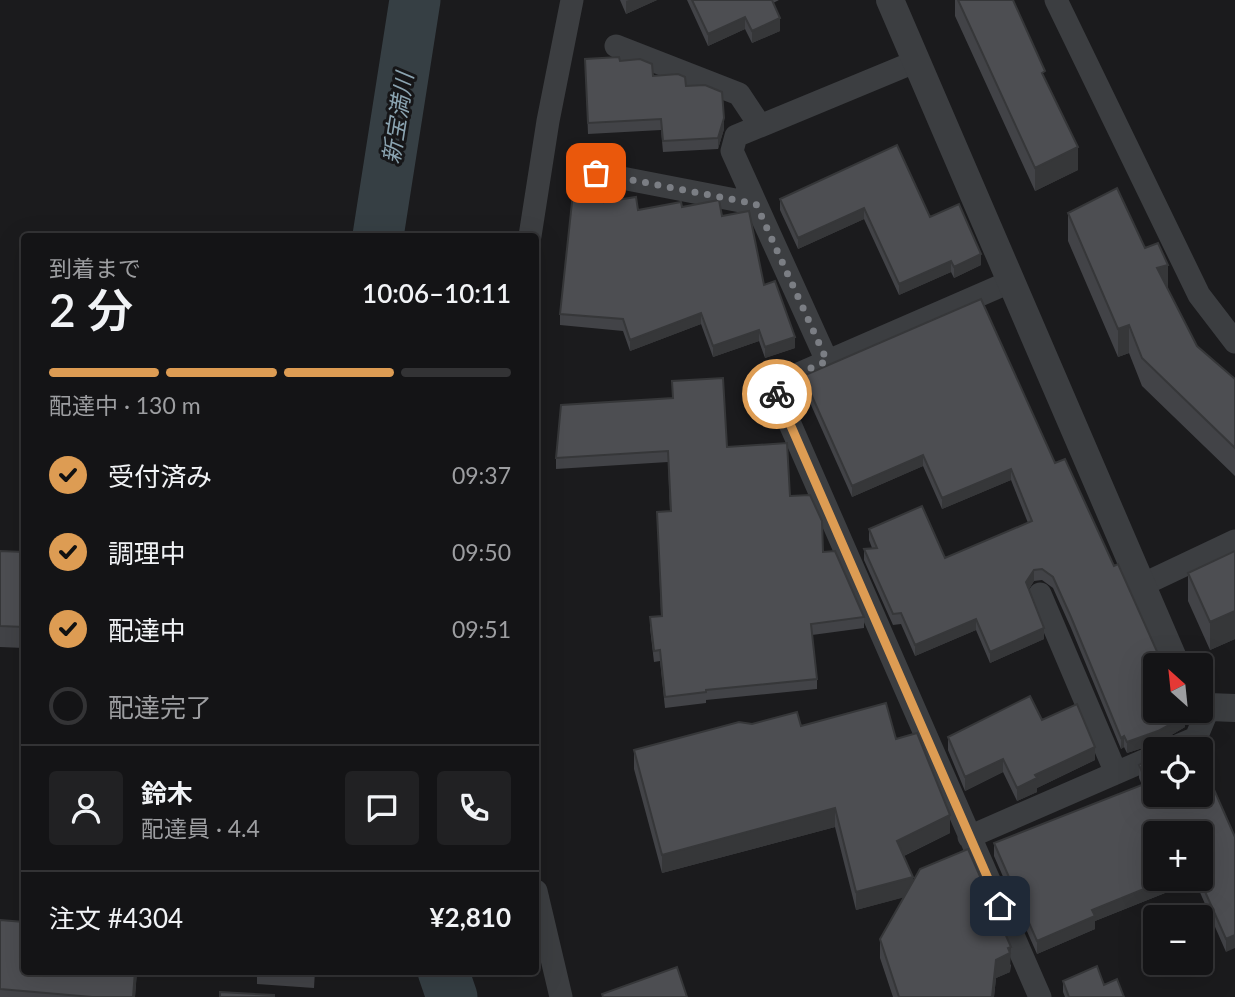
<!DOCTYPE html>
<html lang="ja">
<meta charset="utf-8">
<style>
:root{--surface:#141416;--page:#212123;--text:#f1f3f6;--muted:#9d9ea1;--line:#333335;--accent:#dd9c53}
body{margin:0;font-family:Lato,"Noto Sans JP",sans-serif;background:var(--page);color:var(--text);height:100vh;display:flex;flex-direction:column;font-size:26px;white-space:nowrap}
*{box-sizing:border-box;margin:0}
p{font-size:23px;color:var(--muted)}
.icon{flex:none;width:38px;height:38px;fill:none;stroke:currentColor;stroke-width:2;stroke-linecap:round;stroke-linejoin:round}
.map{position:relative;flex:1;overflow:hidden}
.side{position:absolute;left:21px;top:233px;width:518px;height:742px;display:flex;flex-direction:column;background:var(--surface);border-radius:7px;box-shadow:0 7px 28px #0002,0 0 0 2px var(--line)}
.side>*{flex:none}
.needle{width:46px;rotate:333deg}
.controls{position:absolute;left:1143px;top:653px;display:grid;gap:14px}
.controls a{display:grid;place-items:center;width:70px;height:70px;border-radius:7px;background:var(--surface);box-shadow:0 7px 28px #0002,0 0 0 2px var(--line);font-size:35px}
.pin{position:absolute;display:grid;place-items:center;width:60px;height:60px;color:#fff;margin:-30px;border-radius:14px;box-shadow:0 4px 10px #0006}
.courier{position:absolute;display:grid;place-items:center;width:70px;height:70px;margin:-35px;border:5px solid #dd9c53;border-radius:50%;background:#fff;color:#222;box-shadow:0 2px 9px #0007}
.headline em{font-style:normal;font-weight:600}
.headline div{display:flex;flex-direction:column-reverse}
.headline{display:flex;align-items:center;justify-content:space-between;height:119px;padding:0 28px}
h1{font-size:46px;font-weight:600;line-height:52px}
.bar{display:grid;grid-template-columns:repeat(4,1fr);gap:10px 7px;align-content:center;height:84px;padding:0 28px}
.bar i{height:9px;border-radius:5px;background:var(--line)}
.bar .selected{background:var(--accent)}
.bar p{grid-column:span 4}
.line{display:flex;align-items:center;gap:18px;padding:0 28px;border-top:2px solid var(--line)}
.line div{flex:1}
.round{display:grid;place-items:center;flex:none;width:74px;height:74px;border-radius:7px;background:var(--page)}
ol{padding:0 28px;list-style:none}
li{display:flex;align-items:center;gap:21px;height:77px}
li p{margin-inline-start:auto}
li .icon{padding:7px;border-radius:50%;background:var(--accent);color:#111;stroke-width:4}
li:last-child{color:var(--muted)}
li i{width:38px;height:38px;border:4px solid var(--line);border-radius:50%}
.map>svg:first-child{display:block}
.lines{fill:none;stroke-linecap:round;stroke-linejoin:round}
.river{stroke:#363f44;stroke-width:51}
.minor{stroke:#3c3e41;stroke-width:23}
.tertiary{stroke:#3c3e41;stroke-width:28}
.wall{fill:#424347;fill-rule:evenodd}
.shaded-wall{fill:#363739}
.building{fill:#4d4e52;stroke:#363739;stroke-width:2}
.done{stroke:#7b7e84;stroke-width:7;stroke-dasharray:0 12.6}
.route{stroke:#dd9c53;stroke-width:9}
.labels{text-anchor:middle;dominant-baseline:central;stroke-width:6;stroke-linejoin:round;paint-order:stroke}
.water-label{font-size:23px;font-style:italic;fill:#8ba4b1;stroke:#161618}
</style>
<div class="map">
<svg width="1235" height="997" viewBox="0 0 1235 997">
<rect width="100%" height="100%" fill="#1b1b1d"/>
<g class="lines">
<path class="river" d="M378 236 415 0
M443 971 452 997"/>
<path class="minor" d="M1056 0 1199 295 1235 342
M616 46 739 94 759 124
M596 173 756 204
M530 236 548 121 572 0
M1012 281 773 385 1040 997
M827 361 732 151 736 136 917 61
M1142 585 1235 541
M1040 594 1116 773
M1170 749 1196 738 1209 707
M969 837 1155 756
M536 891 561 997"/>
<path class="tertiary" d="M890 0 1176 665
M1200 701 1209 707 1235 708"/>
</g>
<path class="wall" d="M620 0H657L626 14Z
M687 0H779L773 3 780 31 752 43 745 29 708 46Z
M955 0H1013L1045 79 1078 170 1035 191 955 16Z
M585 59 620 61 653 76 686 86 724 129 718 149 663 152 661 130 588 134Z
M780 199 930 217 981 265 954 278 951 272 899 295 864 219 798 249 780 210Z
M604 202 638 210 682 207 722 216 764 285 795 348 765 358 759 341 713 357 701 324 630 351 623 331 560 325V314Z
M1068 213 1145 248 1168 289 1197 346 1235 379V476L1142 386 1129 353 1118 357 1068 241Z
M803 376 1055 463 1185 727 1158 743 1127 753 1124 747 1121 749 1071 628 1053 588 1042 580 1034 581 1029 589 1044 639 990 663 976 630 915 656 901 624 893 625 864 560V549L872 548 869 540V529L945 558 1028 523 1011 480 942 509 923 466 852 497 803 387Z
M672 381 727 447 790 496 864 617V628L812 635 817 679V689L706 700V703L665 708 660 661 654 662 650 628V617L661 616 657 512 670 511 668 462 556 469V458L673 398Z
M0 551 24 552V648L0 647Z
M1235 551V639L1210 650 1188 601V573Z
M1042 720 1095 760 1037 788V792L1017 801 1003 772 965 791 948 750V737Z
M752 724 801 726 896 739 950 833 904 856 913 882 1011 965 1010 972 996 978 994 997H893L880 958V939L904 897 856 910 835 827 662 873 634 769V750Z
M1139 765 1235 837 1226 952 1195 881 1095 921V929L1037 954 994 856V843L1142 785 1139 778ZM1200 833V878H1155Z
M0 920 137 971 135 997H0Z
M257 971H315L314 988 257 984Z
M1063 981 1124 997H1065L1063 992Z"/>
<path class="shaded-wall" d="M629 0H657L626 14V1Z
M745 17V29L708 46V34Z
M780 18V31L752 43V31Z
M724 118V129L718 149V138Z
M1078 147V170L1035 191V168Z
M864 208V219L798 249V238Z
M981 254V265L954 278V267Z
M951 261V272L899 295V284Z
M1168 265V293L1157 268Z
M701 313V324L630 351V340Z
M1129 325V353L1118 357V329Z
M759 330V341L713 357V346Z
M795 337V348L765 358V347Z
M923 455V466L852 497V486Z
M1011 469V480L942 509V498Z
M1034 570V581L1026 593V582Z
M1235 611V639L1210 650V622Z
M976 619V630L915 656V645Z
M1044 628V639L990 663V652Z
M1185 716V727L1158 743 1127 753V742Z
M1124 736V747L1121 749V738Z
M1095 747V760L1037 788V792L1017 801V788L1035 775Z
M1003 759V772L965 791V777Z
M835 808V827L662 873V855Z
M950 815V833L897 859V841Z
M913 877V895L856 910V892Z
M1171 878H1195V881L1095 921V929L1037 954V941L1092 910Z
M1235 935V948L1226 952V939Z
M1011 947 1010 972 996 978 994 997H992L996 960Z
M135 971H137L135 997H133Z"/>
<path class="building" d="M692 0H772L780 18 752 31 745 17 708 34Z
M958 0H1013L1045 71 1042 73 1078 147 1035 168Z
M619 57 620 61 640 59 652 64 653 76 678 74 685 77 686 86 705 85 722 92 724 118 718 138 663 141 661 119 588 123 585 59Z
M897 145 930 217 959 204 981 254 954 267 951 261 899 284 864 208 798 238 780 199Z
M1117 188 1145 248 1158 243 1168 265 1157 268 1197 346 1235 379V448L1142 358 1129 325 1118 329 1068 213Z
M573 193 604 196V202L636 197 638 210 681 202 682 207 719 200 722 216 749 211 764 285 775 281 795 337 765 347 759 330 713 346 701 313 630 340 623 319 560 314Z
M981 299 1055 463 1065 459 1114 566 1118 564 1163 665H1155V710H1183L1185 716 1158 731 1127 742 1124 736 1121 738 1071 617 1053 577 1042 569 1034 570 1026 582 1044 628 990 652 976 619 915 645 901 613 893 614 864 549 877 548 869 529 922 506 945 558 1032 521 1011 469 942 498 923 455 852 486 803 376Z
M723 378 727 447 787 443 790 496 810 495 822 521 823 552 835 551 864 617 811 624 817 679 706 690V692L665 697 660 650 654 651 650 617 662 616 657 512 671 511 668 451 556 458 561 405 673 398 672 381Z
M0 551 24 552V627L0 626Z
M1235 551V611L1210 622 1188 573Z
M1030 696 1042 720 1077 704 1095 747 1035 775 1037 778 1017 788 1003 759 965 777 948 737Z
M886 703 896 739 917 733 950 815 897 841 913 877 856 892 835 808 662 855 634 750 739 722 752 724 797 712 801 726Z
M1193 742 1197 749H1169Z
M1155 756V794H1200V758L1235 837V935L1226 939 1199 878H1200V833H1155V878H1171L1092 910 1095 916 1037 941 994 843 1147 783 1139 765Z
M968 849 1011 947 1008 948 1010 953 996 960 992 997H899L880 939 920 869Z
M0 920 24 922V971H135L133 997H92L0 989Z
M1097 966 1104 985 1117 979 1124 997H1069L1063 981Z
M677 967 687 997H603L602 994Z
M220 992 274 995V997H220Z"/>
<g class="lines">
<path class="done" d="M596 173 756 204 827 361 773 385 777 394"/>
<path class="route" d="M777 394 1000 906"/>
</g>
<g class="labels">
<g class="water-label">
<text transform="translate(397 118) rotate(-81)">新宝満川</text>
</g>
</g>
</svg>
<div class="controls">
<a><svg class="needle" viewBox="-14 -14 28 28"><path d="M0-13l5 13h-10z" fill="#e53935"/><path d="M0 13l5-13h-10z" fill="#9d9ea1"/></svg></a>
<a><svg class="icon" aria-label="locate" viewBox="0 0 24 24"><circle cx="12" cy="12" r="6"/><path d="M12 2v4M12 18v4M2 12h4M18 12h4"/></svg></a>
<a>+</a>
<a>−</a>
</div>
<div class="pin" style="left:596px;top:173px;background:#ea580c"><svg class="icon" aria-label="bag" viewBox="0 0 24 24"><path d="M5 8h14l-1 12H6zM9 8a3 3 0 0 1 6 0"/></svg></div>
<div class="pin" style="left:1000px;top:906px;background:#1f2937"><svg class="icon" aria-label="home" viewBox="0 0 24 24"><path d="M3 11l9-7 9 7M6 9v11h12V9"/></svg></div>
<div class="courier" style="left:777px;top:394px"><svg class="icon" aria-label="bike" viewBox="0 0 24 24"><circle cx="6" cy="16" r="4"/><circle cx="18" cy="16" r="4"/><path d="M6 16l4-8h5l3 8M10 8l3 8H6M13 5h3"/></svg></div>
<section class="side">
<div class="headline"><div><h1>2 分</h1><p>到着まで</p></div><em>10:06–10:11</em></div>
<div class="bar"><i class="selected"></i><i class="selected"></i><i class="selected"></i><i></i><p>配達中 · 130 m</p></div>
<ol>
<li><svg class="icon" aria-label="check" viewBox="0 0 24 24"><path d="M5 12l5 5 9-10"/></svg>受付済み<p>09:37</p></li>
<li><svg class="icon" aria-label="check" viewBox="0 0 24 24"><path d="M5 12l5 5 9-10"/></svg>調理中<p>09:50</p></li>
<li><svg class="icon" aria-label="check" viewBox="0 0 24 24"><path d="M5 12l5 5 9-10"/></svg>配達中<p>09:51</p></li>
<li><i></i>配達完了</li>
</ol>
<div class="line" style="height:126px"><a class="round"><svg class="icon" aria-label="person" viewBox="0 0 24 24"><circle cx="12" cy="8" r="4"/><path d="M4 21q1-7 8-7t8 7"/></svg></a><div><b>鈴木</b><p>配達員 · 4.4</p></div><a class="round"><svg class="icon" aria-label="chat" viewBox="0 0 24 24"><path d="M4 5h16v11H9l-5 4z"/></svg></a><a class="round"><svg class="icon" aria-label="phone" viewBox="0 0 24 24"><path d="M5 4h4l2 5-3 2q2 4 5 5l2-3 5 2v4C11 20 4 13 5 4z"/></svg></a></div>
<div class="line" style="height:91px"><div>注文 #4304</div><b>¥2,810</b></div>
</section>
</div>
